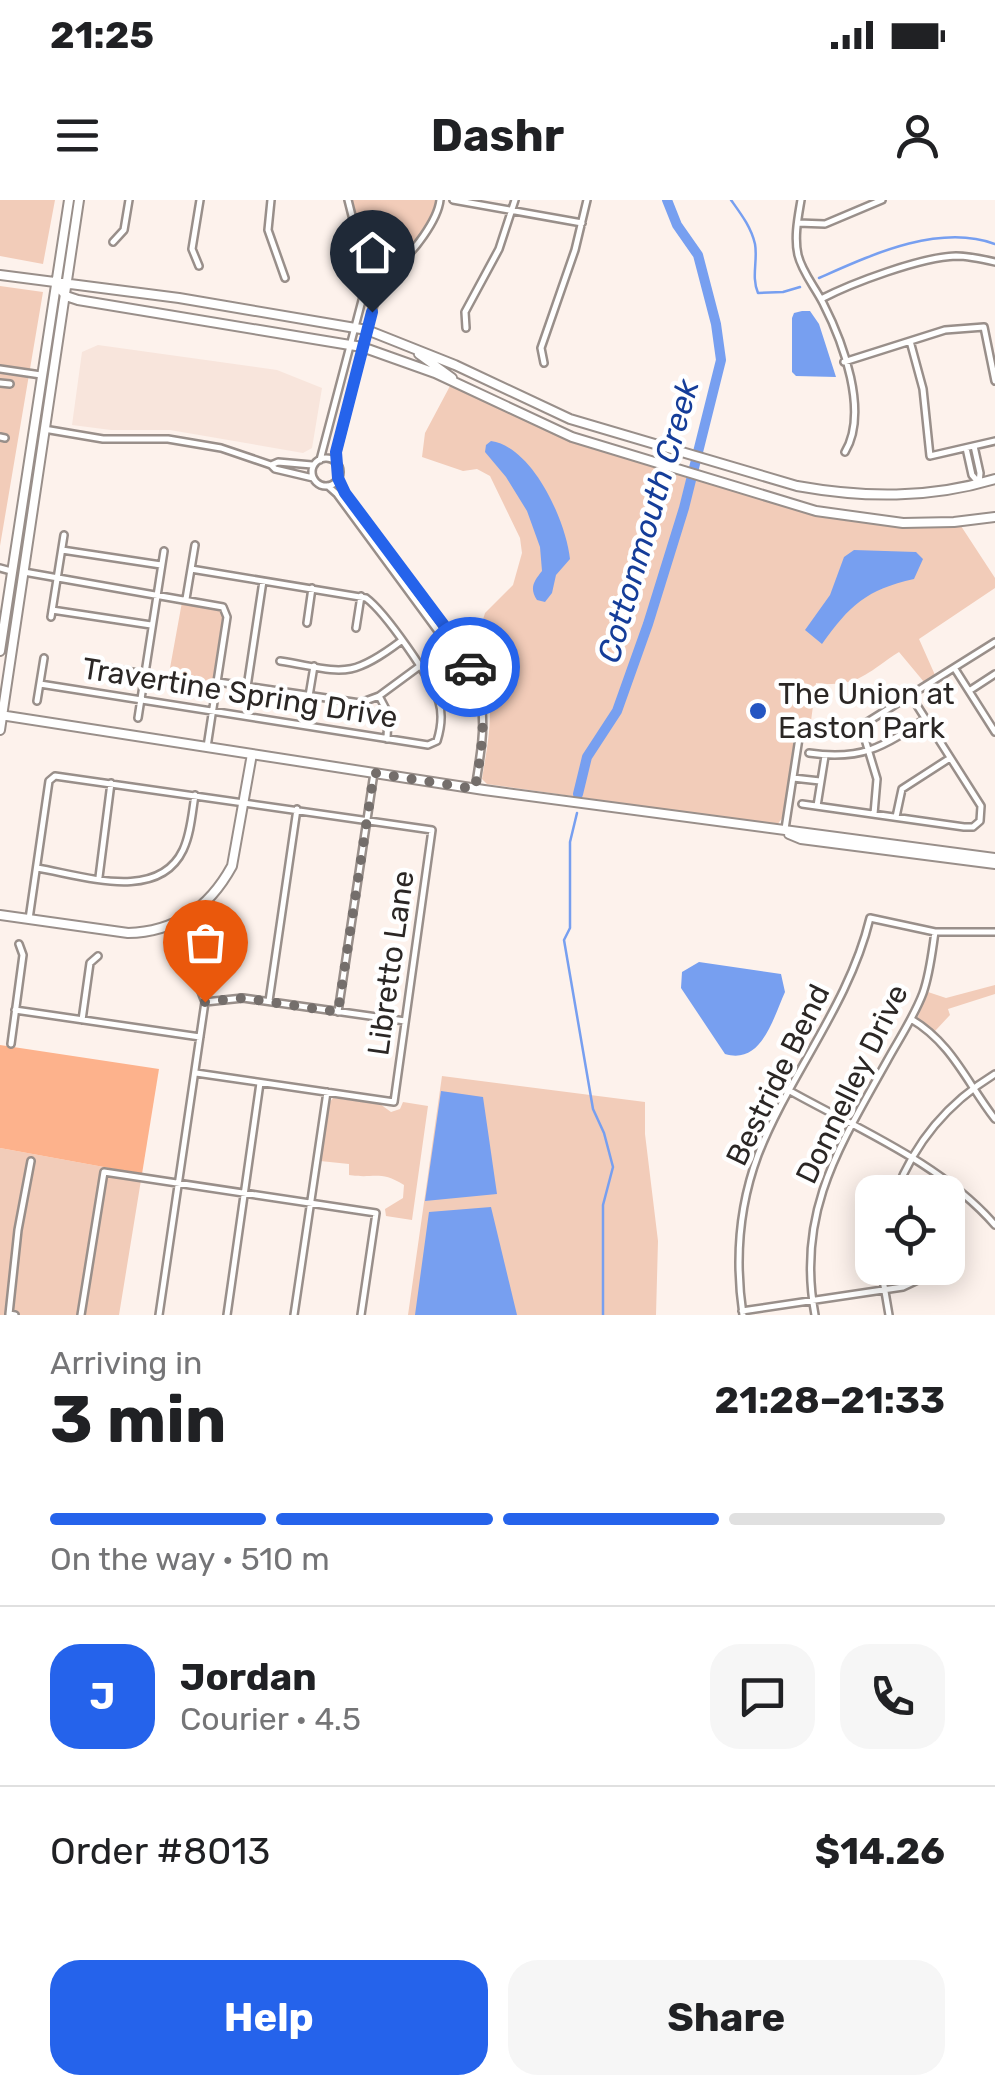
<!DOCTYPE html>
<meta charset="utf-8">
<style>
:root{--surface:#fff;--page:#f6f6f6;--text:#202124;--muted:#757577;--line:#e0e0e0;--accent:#2563eb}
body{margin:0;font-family:Rubik,sans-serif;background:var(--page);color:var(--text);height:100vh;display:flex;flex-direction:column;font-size:38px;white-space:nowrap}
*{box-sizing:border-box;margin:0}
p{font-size:32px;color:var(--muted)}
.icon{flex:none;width:55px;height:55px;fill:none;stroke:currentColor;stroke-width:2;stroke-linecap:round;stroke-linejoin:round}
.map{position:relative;height:1115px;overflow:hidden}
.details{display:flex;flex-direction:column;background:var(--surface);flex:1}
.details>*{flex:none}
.tools{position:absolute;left:855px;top:975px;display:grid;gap:20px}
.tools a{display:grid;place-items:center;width:110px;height:110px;border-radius:20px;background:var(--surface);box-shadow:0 5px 25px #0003;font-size:50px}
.pin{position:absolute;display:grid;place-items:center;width:85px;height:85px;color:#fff;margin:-102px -42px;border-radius:50% 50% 50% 0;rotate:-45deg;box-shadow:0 0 10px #0007}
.pin .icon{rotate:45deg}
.courier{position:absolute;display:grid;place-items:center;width:100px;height:100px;margin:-50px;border:8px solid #2563eb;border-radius:50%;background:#fff;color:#222;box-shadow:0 2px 12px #0007}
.summary em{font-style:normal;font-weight:700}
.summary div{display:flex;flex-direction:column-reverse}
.summary{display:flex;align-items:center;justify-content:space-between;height:170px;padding:0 50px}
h1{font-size:65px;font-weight:700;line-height:75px}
.bar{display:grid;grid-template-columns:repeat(4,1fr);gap:15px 10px;align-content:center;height:120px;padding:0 50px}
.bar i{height:12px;border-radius:8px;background:var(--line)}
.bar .active{background:var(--accent)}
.bar p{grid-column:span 4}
.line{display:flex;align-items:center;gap:25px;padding:0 50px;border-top:2px solid var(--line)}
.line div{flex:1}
.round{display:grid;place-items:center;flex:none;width:105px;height:105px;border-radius:30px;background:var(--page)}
.button{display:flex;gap:20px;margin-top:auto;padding:20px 50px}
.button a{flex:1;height:115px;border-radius:30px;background:var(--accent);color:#fff;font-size:40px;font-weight:700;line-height:115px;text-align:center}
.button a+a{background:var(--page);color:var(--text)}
.status{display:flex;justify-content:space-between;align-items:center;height:70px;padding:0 50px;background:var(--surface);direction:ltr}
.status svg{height:28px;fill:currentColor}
header{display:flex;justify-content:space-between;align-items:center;height:130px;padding:0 50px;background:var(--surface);font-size:45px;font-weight:700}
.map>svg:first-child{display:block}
.built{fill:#f8e5dc}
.green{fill:#f2ccb9}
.forest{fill:#fdb28c}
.water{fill:#779ff0}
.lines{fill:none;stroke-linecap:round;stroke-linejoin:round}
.stream{stroke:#779ff0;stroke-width:2.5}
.river{stroke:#779ff0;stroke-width:10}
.street-casing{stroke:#998f8a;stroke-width:10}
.secondary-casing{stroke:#998f8a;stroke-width:12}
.street{stroke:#fff;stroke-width:5}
.secondary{stroke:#fff;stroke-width:8}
.done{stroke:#746e6b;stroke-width:10;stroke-dasharray:0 18}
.route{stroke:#2563eb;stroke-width:12}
.poi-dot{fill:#2455c2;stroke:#fff;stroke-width:4}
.labels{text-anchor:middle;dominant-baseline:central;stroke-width:9;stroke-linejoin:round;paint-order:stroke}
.street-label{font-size:30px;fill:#2b2725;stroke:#fff}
.poi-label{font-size:30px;fill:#2b2725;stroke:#fff;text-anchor:start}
.water-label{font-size:32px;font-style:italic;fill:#153d99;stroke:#fff}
</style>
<div class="status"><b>21:25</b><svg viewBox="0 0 49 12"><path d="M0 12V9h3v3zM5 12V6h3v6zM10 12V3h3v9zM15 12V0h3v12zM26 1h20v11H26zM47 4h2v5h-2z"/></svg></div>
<header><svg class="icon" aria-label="menu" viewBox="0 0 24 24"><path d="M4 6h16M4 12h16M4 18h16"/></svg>Dashr<svg class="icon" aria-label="person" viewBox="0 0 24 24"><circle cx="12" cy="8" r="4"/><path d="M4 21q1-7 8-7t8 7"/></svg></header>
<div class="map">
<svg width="995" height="1115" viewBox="0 0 995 1115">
<rect width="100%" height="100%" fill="#fdf2ec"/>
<path class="built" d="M98 145 277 170 322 188 312 248 303 253 170 230H111L72 225 82 152Z"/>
<path class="green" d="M0 0H55L43 64 0 56Z
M350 0H437C435 24 405 64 380 65L363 54Z
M0 86 43 92 0 346Z
M450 186 582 245 800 311 887 326H961L995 378V388L919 439 935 475 924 482 899 452C866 473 858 488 816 483L811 521 797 519 783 617 777 625 487 584 482 579C488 540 502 484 468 452L486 444 482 423 485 413 513 385 522 353 520 338 490 276 477 269 463 271 422 257 425 233Z
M182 402 219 409 223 413 212 487 168 479Z
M995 785V794L948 809 950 815 935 831 917 819 928 792 946 798Z
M442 876 645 902V934L658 1041 656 1115H408Z
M333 898 380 904 391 912 400 909 403 902 428 906 412 1020 386 1016 385 1009 403 998 404 985C380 970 374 979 349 975V964L320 961 329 903Z
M0 948 142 974 119 1115H0Z"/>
<path class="forest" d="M0 845 159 869 142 974 0 948Z"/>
<path class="water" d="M802 111H810L819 124 836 177 796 176 792 172V118L794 113Z
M491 241C533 247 566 321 570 359L556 375 552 393 545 402 537 400C529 388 534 381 542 371L540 347 527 311 506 277 485 252 486 245Z
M854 350 916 352 923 359 914 379C866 390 850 405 822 444L805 430 830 395 844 357Z
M699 762 781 774 785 792C773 818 762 865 725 854L681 788 682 772Z
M441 891 483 897 497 994 425 1001Z
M491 1007 517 1115H415L429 1012Z"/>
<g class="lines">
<path class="stream" d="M731 0C741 14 751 27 755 44 758 60 751 77 758 93L783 92 800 87
M819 78C871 55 939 23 995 44
M577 613 570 642V728L564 740 593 909 604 933 613 967 603 1005V1115"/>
<path class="river" d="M578 594 587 557 617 511 648 424 684 308 721 160 716 124 698 55 677 25 667 0"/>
<g class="street-casing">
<path id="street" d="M271 0 268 30 285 78
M453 0 582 23
M801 0C798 18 794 37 798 55 802 72 815 87 823 103 843 142 869 212 845 252
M798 23 825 24 882 0
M113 42 124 30 129 0
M365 60C373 65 385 70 395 65 413 55 438 19 440 0
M199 66 192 49 200 0
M821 99C852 83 921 57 956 56 969 56 982 59 995 62
M466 128 465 112 499 49 515 0
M910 141 923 189 930 256 995 241
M844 162 945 130 984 127 995 181
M544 163 541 148 575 50 587 0
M0 169 41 175
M0 183 10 184
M44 229 103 239H168L221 248 271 265 275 269 313 278
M0 237 5 238
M974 246 980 273 979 283
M966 248 972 275 979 283
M312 272a14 14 0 1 1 28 0a14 14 0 1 1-28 0Z
M320 260 365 89 366 71 348 0
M271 265 278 262 312 265
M337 265V250L377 93 396 65
M338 278 345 293 449 432V439C491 497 486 520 475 589
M328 286 337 294 443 438 449 439
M62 350 161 365
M0 368 11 371
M24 372 223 407 227 417 207 547
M186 399 195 345
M52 410 151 425
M51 417 64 335
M307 423 312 388
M356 428 361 396
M280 461C342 471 348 481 401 441
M108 468 144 474
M955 469 995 532
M218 482 360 503 379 496 451 443
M40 484 428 545 437 541C441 528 443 515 439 502 432 479 385 412 366 398L191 369
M247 487 263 381
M969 491 995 474
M309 496 314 466
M379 496 388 513 387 539
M37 501 44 458
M138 518 164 351
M861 526 877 579 874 614
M809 553C861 561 883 547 925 519
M793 578 820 581
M802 604 964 627H973L980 621 981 606 911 496
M817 606 825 556
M896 617 902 589 950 558
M785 629 801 525 838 529 861 526 995 442
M37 668C81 675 158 703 183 650 191 633 192 613 195 595
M99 677 111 583
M29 719 49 581 55 576 432 630 394 902 196 873
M269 801 297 609
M205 802 243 798 405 821
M15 810 200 837
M338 812 374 573
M911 819C952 843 967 883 995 919
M82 820 90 763 98 756
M11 844 23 755 19 744
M790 891C860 930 942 964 995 1025
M896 992C915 942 949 902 995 874
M881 1068 889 1115
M742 1111 903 1087 922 1078 929 1068
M15 1115 9 1114 18 1030 31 961
M81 1115 104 972 376 1013 361 1115
M159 1115 205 802 175 724
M227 1115 260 883
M294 1115 327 892
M743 1115C735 1061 739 1006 758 955 790 873 849 805 870 718L935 732H995
M815 1115C796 1013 839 947 887 861 899 839 914 817 923 793 930 773 932 752 935 732"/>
</g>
<g class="secondary-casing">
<path id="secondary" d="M0 75 179 98 367 130 455 165 570 219 797 286C864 298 929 299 995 279
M56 84 66 96 78 100 362 147 435 173 572 237 816 311 903 323 954 322 995 317
M419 154 452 178
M0 451 69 0
M0 515 484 590 995 658
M0 530 79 0
M789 634 801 639 995 664
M0 715 128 733C176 732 209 708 232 666L252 554"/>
</g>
<use href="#street" class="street"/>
<use href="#secondary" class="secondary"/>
</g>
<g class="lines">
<path class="done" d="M205 802 243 798 338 812 374 573 475 589C482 546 490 507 470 467"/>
<path class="route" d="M372 112 336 252 338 278 345 293 449 432 448 438 470 467"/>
</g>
<circle class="poi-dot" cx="758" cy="511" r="10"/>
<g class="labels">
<g class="street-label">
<text transform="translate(240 493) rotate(9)">Travertine Spring Drive</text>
<text transform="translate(391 763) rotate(-82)">Libretto Lane</text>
<text transform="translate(778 875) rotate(-64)">Bestride Bend</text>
<text transform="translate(852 884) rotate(-64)">Donnelley Drive</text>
</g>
<g class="poi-label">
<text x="778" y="494">The Union at<tspan x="778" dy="34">Easton Park</tspan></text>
</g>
<g class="water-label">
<text transform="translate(648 321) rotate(-74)">Cottonmouth Creek</text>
</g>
</g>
</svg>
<div class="tools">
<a><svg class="icon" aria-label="locate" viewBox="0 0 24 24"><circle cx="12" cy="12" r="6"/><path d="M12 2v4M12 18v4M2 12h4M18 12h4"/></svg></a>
</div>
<div class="pin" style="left:205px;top:802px;background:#ea580c"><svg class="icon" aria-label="bag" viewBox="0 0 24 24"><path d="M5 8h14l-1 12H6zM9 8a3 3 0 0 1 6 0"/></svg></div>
<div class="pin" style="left:372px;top:112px;background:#1f2937"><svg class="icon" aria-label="home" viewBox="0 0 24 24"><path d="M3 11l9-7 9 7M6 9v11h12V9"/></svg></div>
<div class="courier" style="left:470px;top:467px"><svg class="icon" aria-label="car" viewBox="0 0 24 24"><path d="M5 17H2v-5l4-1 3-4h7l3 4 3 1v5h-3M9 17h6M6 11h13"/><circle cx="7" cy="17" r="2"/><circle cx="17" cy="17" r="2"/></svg></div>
</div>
<section class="details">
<div class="summary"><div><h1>3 min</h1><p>Arriving in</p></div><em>21:28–21:33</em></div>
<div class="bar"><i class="active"></i><i class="active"></i><i class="active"></i><i></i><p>On the way · 510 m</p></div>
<div class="line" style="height:180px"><b class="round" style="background:var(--accent);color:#fff">J</b><div><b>Jordan</b><p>Courier · 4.5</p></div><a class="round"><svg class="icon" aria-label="chat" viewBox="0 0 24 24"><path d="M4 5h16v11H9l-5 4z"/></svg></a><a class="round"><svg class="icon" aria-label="phone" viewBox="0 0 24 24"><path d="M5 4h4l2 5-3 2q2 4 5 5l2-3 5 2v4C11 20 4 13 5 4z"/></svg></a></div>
<div class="line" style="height:130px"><div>Order #8013</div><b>$14.26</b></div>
<div class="button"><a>Help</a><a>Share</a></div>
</section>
